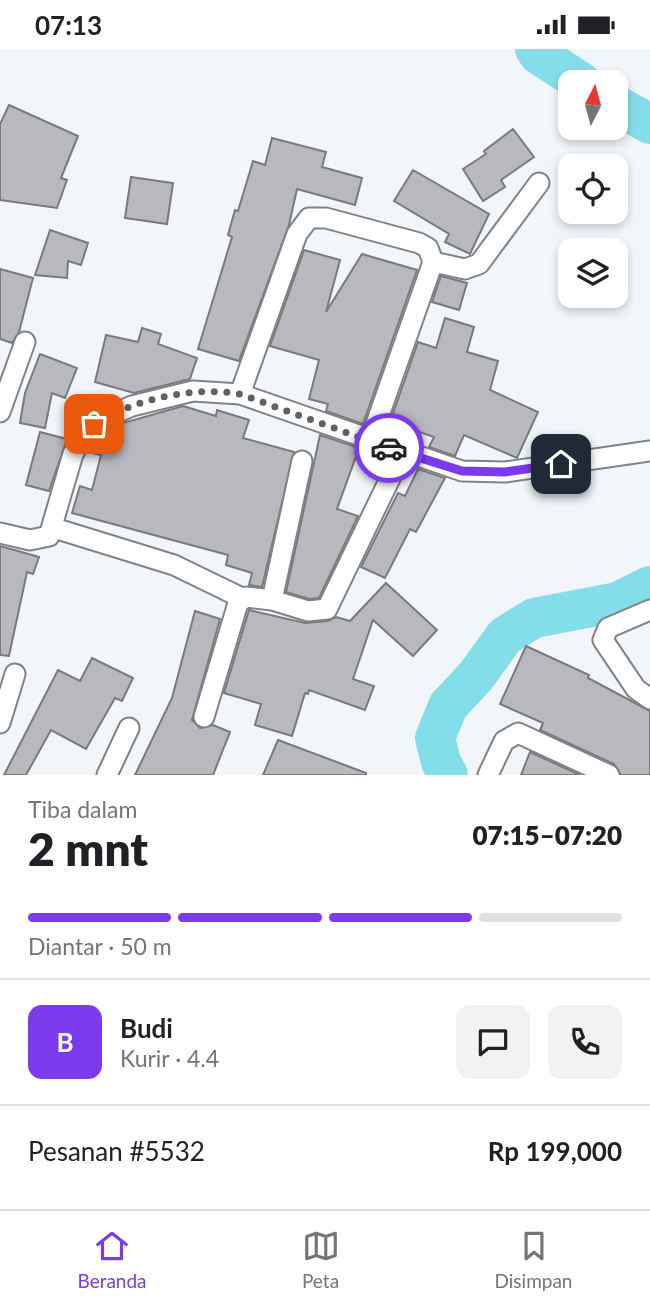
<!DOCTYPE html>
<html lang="id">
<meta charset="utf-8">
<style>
:root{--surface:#fff;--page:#f2f2f2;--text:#202124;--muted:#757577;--line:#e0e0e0;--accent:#7c3aed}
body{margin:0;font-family:Lato,sans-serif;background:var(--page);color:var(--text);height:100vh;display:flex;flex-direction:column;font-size:26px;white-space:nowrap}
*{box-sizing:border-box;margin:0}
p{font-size:23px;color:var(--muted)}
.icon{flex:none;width:38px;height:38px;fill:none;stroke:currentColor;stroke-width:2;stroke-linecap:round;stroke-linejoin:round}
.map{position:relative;height:726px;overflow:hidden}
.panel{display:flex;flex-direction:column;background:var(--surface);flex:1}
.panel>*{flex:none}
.needle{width:46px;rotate:6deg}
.tools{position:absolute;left:558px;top:21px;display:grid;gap:14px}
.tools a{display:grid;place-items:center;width:70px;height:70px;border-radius:14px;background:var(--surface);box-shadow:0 4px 10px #0003;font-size:35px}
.pin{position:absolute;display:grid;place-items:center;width:60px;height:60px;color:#fff;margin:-30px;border-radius:14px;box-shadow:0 4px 10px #0006}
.courier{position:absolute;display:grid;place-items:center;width:70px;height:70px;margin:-35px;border:5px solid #7c3aed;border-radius:50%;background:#fff;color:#222;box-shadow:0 2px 9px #0007}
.head em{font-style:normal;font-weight:800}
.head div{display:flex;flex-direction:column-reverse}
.head{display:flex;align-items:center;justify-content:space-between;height:119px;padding:0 28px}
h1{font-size:46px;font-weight:800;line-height:52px}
.bar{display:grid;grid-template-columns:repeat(4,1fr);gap:10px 7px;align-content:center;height:84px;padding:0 28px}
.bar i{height:9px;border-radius:5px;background:var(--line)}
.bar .selected{background:var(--accent)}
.bar p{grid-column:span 4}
.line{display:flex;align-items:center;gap:18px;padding:0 28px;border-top:2px solid var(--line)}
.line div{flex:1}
.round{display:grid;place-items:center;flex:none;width:74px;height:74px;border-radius:14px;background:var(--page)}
.status{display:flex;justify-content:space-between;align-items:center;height:49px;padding:0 35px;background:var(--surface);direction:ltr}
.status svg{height:19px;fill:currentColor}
.tabs{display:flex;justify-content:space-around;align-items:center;height:98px;border-top:2px solid var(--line);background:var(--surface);font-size:19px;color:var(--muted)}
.tabs a{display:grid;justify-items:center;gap:4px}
.tabs .selected{color:var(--accent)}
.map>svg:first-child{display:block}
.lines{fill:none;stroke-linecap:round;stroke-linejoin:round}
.river{stroke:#84dee9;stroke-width:40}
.building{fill:#b8b9be;stroke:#79797e;stroke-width:2}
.minor-casing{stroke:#7f8387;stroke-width:23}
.minor{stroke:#fff;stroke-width:19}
.done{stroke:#5f6264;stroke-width:7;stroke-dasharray:0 12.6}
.route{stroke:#7c3aed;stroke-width:9}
</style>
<div class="status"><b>07:13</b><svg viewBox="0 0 49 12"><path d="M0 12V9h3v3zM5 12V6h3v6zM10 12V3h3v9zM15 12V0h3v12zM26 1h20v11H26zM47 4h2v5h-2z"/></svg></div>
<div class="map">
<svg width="650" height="726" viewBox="0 0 650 726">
<rect width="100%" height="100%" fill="#f2f6fa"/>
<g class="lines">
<path class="river" d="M535 0 539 6 581 33
M616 56 650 75
M448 726 441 713 435 689 448 657 476 627 505 587 534 569 618 553 650 537"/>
</g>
<path class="building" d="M9 56 78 87 61 129 67 131 57 159 0 151V75Z
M513 80 534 108 501 131 505 138 483 152 463 120 486 105 484 102Z
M272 89 326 103 322 118 362 129 355 156 297 140 289 176 239 312 198 300 232 188 228 186 235 161 238 162 253 112 265 116Z
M413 121 489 165 470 205 445 193 449 185 394 152Z
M131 128 173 134 167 175 125 169Z
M50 181 88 194 81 216 68 212 67 229 35 226Z
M304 201 340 211 326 263 362 205 417 221 363 375 326 362 328 355 309 350 319 311 270 297Z
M0 220 33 229 19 283 12 294 0 290Z
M441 227 467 234 459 261 432 253Z
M445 269 474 278 467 303 498 312 490 341 538 363 517 409 464 386 455 407 429 398 434 388 390 373 418 293 436 299Z
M142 279 161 285 158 295 197 309 190 330 134 344 95 333 106 286 138 293Z
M40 305 77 319 65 349 52 344 45 379 20 374 25 344Z
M183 357 216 367 217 361 249 371 243 389 294 403 262 538 249 536 252 524 226 516 228 506 72 464 80 437 92 441 101 406 88 403 95 390 100 387 117 391 123 374Z
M40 383 67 390 49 442 26 436Z
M320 386 359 399 337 460 358 467 319 549 309 550 286 543Z
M418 420 445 429 416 483 410 480 385 529 361 518 398 444 405 447Z
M0 497 39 508 33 525 27 523 9 607 0 606Z
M386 534 437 581 413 607 373 571 353 630 374 637 365 661 309 641 308 645 305 644 292 687 255 676 261 655 224 644 249 561 305 574 328 572 336 568 350 572Z
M195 562 220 570 192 671 200 679 213 676 230 683 213 726H135L172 649Z
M526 597 589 626 588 629 650 662V726H621L614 715 540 681 543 674 500 655Z
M92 609 133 629 122 652 115 649 86 700 51 681 26 726H4L58 621 80 632Z
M278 691 366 724V726H263Z
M530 703 580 726H521Z"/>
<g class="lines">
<g class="minor-casing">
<path id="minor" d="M433 213 465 220 479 215 539 134
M240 345 297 185 309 169H326L419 194 428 199 433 213 370 392
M0 363 25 293
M54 479 174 516 242 549
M0 484 30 491 49 487 73 405 86 382 104 369 132 357 193 342 240 345 462 422 505 423 650 402
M272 551 308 562 327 560 396 417
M650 561 608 579 603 591 636 640 650 650
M204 668 238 554 246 548 272 551 302 412
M0 674 15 625
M107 726 129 679
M488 726 504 692 518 684 609 726"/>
</g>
<use href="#minor" class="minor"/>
</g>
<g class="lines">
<path class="done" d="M94 375C136 350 192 337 240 345L389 399"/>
<path class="route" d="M389 399 462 422 505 423 561 415"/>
</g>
</svg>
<div class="tools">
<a><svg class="needle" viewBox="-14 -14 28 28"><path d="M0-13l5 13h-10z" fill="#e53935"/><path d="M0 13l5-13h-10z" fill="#757577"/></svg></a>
<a><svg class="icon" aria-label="locate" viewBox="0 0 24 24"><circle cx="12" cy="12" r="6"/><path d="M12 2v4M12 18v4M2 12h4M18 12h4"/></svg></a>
<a><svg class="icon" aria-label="layers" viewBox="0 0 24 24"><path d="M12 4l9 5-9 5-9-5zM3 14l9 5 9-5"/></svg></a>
</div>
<div class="pin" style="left:94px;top:375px;background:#ea580c"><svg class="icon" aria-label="bag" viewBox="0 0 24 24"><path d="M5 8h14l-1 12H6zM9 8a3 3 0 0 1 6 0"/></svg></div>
<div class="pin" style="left:561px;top:415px;background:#1f2937"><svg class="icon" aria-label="home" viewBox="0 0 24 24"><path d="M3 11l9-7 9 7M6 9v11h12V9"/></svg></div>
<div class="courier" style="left:389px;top:399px"><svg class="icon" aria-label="car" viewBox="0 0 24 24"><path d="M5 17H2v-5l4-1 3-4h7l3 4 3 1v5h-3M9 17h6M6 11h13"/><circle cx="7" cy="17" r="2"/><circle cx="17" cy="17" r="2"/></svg></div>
</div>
<section class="panel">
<div class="head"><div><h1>2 mnt</h1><p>Tiba dalam</p></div><em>07:15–07:20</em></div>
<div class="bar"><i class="selected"></i><i class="selected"></i><i class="selected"></i><i></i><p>Diantar · 50 m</p></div>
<div class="line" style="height:126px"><b class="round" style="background:var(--accent);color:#fff">B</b><div><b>Budi</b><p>Kurir · 4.4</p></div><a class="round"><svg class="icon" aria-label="chat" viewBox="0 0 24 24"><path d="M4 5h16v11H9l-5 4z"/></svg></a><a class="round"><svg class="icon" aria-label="phone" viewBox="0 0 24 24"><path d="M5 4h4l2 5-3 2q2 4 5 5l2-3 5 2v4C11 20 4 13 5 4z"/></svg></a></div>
<div class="line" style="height:91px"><div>Pesanan #5532</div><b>Rp 199,000</b></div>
</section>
<nav class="tabs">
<a class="selected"><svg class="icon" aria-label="home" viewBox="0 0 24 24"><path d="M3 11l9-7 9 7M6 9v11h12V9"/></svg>Beranda</a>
<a><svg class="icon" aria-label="map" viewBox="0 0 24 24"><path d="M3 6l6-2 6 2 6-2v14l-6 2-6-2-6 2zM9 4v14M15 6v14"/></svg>Peta</a>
<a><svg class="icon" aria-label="saved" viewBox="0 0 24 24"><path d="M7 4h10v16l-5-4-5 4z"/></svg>Disimpan</a>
</nav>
